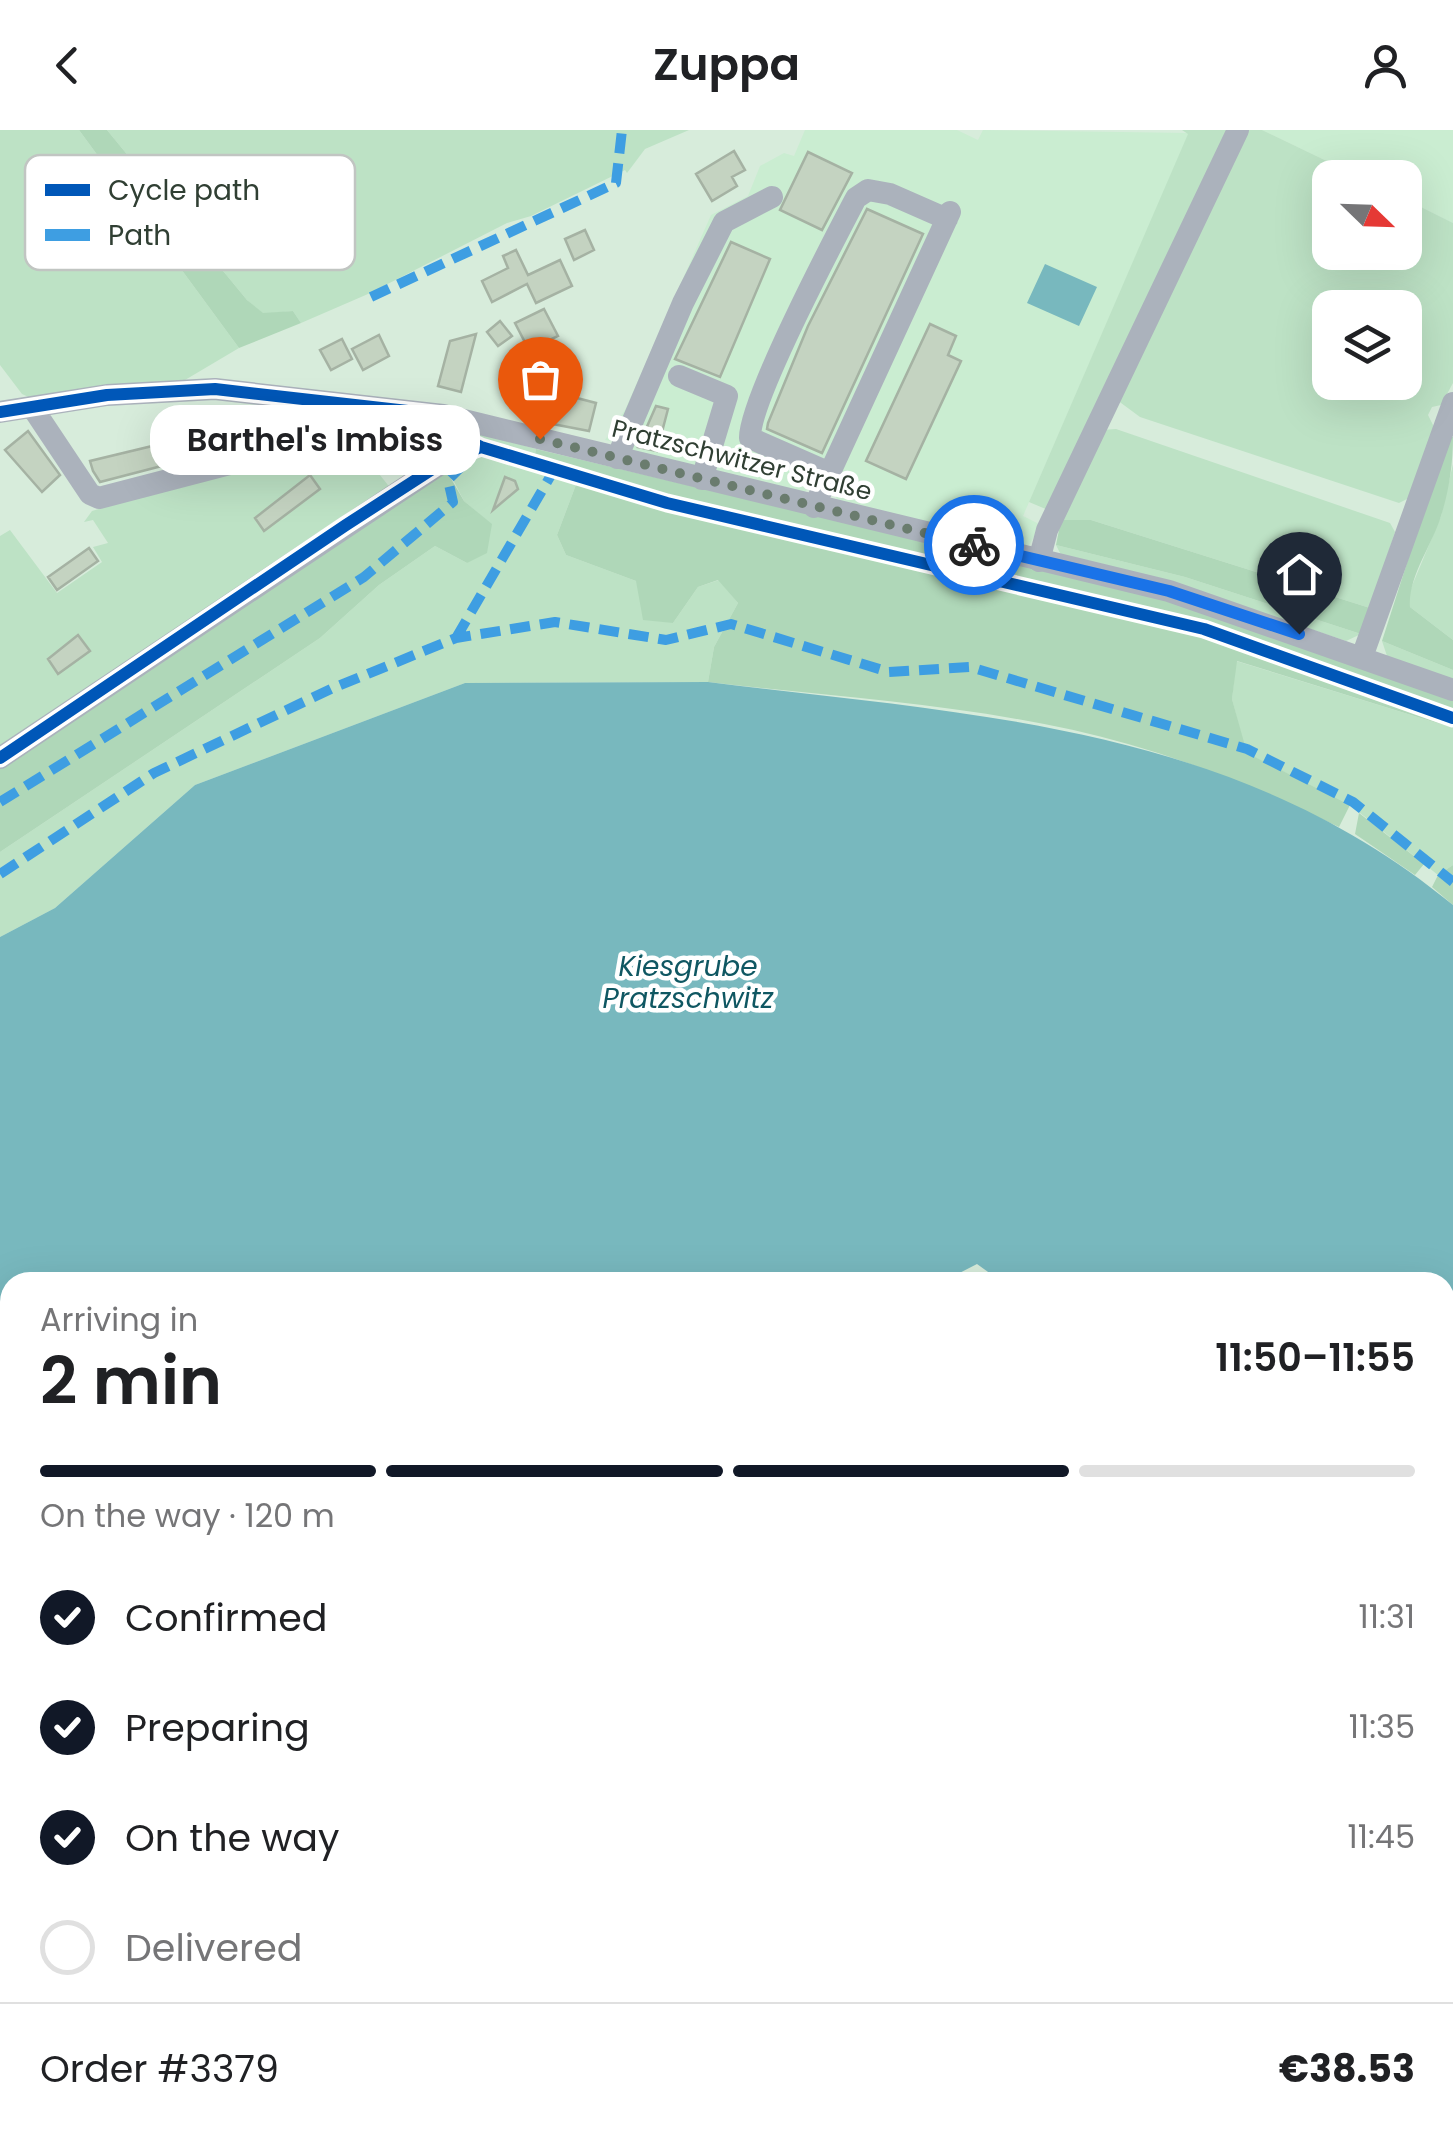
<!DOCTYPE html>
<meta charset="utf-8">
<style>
:root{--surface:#fff;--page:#f2f2f2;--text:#202124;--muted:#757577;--line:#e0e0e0;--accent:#111827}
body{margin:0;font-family:Poppins,sans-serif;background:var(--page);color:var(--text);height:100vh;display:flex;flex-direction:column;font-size:38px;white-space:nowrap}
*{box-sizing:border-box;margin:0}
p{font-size:32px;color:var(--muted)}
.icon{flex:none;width:55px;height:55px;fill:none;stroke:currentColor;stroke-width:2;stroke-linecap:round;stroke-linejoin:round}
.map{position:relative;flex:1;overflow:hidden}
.sheet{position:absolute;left:0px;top:1142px;width:1455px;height:882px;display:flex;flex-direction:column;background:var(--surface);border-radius:30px 30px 0 0;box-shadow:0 10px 40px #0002}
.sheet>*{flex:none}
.needle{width:65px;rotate:113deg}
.fabs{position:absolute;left:1312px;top:30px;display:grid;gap:20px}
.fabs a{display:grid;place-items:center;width:110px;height:110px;border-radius:20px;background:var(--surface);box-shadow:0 10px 40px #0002;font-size:50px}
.pin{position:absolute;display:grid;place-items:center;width:85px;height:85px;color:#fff;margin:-102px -42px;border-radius:50% 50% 50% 0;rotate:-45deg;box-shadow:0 0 10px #0007}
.pin .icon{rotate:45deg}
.courier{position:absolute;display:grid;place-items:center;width:100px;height:100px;margin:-50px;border:8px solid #1a73e8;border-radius:50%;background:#fff;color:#222;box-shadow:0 2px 12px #0007}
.bubble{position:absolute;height:70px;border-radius:30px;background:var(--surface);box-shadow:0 10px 40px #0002;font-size:32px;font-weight:600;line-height:70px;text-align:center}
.overview em{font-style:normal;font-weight:600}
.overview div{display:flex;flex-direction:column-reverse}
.overview{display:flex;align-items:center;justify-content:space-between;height:170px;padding:0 40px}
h1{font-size:65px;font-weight:600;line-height:75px}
.bar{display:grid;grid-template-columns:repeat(4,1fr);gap:15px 10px;align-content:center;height:120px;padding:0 40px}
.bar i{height:12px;border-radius:8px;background:var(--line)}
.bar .on{background:var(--accent)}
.bar p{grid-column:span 4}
.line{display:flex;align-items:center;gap:25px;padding:0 40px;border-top:2px solid var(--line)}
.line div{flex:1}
ol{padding:0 40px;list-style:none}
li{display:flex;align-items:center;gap:30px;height:110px}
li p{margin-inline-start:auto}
li .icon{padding:10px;border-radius:50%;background:var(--accent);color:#fff;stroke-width:4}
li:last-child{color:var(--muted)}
li i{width:55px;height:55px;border:5px solid var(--line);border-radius:50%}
header{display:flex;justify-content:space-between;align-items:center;height:130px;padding:0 40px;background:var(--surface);font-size:45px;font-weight:600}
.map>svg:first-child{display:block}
.built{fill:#caedd1}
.green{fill:#bde2c5;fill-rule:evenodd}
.forest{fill:#afd7b8}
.water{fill:#78b8be}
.building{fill:#c4d3c1;stroke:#a5b2a3;stroke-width:2.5}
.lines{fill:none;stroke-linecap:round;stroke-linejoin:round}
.minor{stroke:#abb2bc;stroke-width:22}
.quiet{stroke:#3e9ee2;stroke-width:10;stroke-dasharray:20 10;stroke-linecap:butt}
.cycleway-casing{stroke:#fff;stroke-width:19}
.cycleway{stroke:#0057b8;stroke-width:12}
.done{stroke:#6a7c6e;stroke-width:10;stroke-dasharray:0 18}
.route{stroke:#1a73e8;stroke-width:12}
.labels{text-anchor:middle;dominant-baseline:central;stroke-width:9;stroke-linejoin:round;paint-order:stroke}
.street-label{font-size:25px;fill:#303f33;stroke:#fff}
.water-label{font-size:28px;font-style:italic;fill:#0f5762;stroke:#fff}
.key{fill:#fff;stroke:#c1c5c2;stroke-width:2.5}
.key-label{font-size:28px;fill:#303f33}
</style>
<header><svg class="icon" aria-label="back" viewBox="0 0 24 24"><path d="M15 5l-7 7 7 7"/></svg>Zuppa<svg class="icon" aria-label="person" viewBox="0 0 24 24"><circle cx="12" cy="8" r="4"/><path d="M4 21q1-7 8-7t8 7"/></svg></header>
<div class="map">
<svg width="1453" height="2024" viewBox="0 0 1453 2024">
<rect width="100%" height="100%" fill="#d7ecdb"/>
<path class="built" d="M805 0H957L978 10 983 0 1189 3 1023 386 1041 395 1029 415 1021 418 1002 413 994 395 979 390 964 387 951 402 839 374 831 357 816 353 799 366 633 324 628 314 605 310 625 280 711 85 748 66 760 36 784 23 794 26Z
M1262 0H1453V93L1405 69V48L1360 47Z"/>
<path class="green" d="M0 0H79L239 218 185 250 35 270 22 264 0 235Z
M107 0H689L645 19 627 43 625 40 531 86 507 93 368 164 301 193 293 181 263 184 247 170Z
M1182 0H1228L1048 380 1029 372 1188 4Z
M1246 0H1262L1360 47 1330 48V122H1405V69L1453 93V253L1441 275 1432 277 1428 285 1434 297 1409 368 1399 373 1140 287 1117 270ZM1330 178H1405V252H1330Z
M313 289 355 344 371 334 392 360 0 620V406L10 400 57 463 102 432 93 417 108 413 93 390 84 392 92 381 259 331Z
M1116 299 1390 393 1395 402 1370 478 1091 390H1061L1102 300Z
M469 300 536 319 534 329 467 306Z
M484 322 577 352 557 405 566 425 636 451 673 493 698 457 719 450 738 473 714 517 708 552 465 553 195 655 55 778 0 807V722L320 508 379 455 435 416 467 433 491 394 464 371 446 336Z
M1453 334V510L1410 477 1409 463 1441 386Z
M1056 415 1185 447 1361 504 1346 511 1174 453 1063 429Z
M1382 511 1453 540V550L1387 526Z
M1236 531 1453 598V735L1438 745 1350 675 1246 623 1232 569Z
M1453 1589V1732L1445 1729V1605Z"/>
<path class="forest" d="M79 0H107L247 170 263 183 293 181 301 193 239 218Z
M1448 305 1453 307C1453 334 1449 361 1441 386 1432 416 1408 446 1410 477L1453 510V540L1382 511Z
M536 319 1165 469 1453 568V598L1237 531 1232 569 1247 623 1350 675 1339 697C1270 664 1202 635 1128 614 991 575 847 569 708 552L714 517 738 473 718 450 698 457 673 493 643 490 636 451 566 425 557 405 580 344 534 329Z
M446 340 464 371 492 394 487 423 467 433 435 416 379 455 320 508 0 722V633Z
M1061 390H1091L1370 478 1361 504 1185 447 1056 415Z
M1359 683 1424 734 1415 745 1355 704Z
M1453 735V775L1432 757 1438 745Z"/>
<path class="water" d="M1045 134 1097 157 1079 196 1027 173Z
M708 552C975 585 1234 595 1453 775V1505L1445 1519V1152H1002L977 1134 942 1152H10V2015H1445V1752L1453 1753V2024H0V807L55 778 195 655 465 553Z"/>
<path class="building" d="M734 21 745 40 732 47 737 56 712 71 696 44Z
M808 22 852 43 822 100 780 80Z
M867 79 923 104 822 323 767 299 768 293 808 196Z
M585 100 594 120 574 130 565 109Z
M731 112 770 129 720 247 675 229Z
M516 120 528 145 560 130 572 156 536 173 527 154 492 172 482 151 508 138 503 126Z
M544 179 558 206 529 220 515 193Z
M500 191 512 206 498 216 487 202Z
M930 194 956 206 948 225 961 231 906 349 866 331Z
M476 204 461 262 438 256 450 211Z
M379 205 389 226 363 240 352 219Z
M342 209 352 229 331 240 320 220Z
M546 260 596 273 589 301 537 291Z
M656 276 668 279 657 321 638 317Z
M245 287 250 313 100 352 93 341 90 331 202 304 200 298Z
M28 301 60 345 42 362 5 320Z
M357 308 424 318 422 328 415 333 355 324Z
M310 345 320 359 264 401 255 388Z
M505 347 515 351 518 359 493 380Z
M89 418 98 431 57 460 48 447Z
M78 505 90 521 58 544 48 529Z"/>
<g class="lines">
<path class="minor" d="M679 246 727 266 702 349
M32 277 90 364 99 368 257 327 325 272
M0 282 107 265 215 259 443 285 1169 461 1453 560
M617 328 683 173 724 92 772 67
M830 343 750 308C749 271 834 110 856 68L868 60 890 64 947 89
M814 377 950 82
M1039 431 1047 400 1238 0
M1362 527 1453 273
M0 628 448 329 463 290"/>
<path class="quiet" d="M371 167 616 53 622 0
M456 508 554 340
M0 672 364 447 453 372 448 350 470 328
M0 744 154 643 333 558 456 508 555 492 666 510 731 494 889 542 970 537 1247 619 1353 672 1453 752
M1453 1578 1446 1636 1453 1643"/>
<g class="cycleway-casing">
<path id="cycleway" d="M0 282 107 265 215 259 443 285 463 290 458 306 481 317 667 373 1204 499 1453 588
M0 628 346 395 448 329 481 317"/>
</g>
<use href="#cycleway" class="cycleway"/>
</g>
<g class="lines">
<path class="done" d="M540 309 974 415"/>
<path class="route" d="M974 415 1169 461 1299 504"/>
</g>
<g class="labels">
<g class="street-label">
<text transform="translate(742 330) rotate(14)">Pratzschwitzer Straße</text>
</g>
<g class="water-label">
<text x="688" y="836">Kiesgrube<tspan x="688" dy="32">Pratzschwitz</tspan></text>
</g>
</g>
<rect x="25" y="25" width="330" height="115" rx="15" class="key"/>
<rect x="45" y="54" width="45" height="12" fill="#0057b8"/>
<rect x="45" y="99" width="45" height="12" fill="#3e9ee2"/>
<g class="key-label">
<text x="108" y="70">Cycle path</text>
<text x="108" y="115">Path</text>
</g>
</svg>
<div class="fabs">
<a><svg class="needle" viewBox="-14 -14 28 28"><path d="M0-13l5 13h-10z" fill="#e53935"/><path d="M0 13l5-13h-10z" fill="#757577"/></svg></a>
<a><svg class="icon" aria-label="layers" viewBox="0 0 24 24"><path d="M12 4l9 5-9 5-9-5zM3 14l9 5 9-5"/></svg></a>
</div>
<div class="pin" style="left:540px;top:309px;background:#ea580c"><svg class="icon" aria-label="bag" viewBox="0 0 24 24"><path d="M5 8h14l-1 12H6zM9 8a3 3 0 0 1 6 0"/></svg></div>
<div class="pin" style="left:1299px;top:504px;background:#1f2937"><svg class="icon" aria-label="home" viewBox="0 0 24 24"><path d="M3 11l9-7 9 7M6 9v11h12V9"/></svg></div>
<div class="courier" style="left:974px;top:415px"><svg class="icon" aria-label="bike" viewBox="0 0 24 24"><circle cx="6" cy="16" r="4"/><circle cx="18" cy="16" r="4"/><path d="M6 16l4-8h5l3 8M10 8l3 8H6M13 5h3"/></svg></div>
<div class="bubble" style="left:150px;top:275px;width:330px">Barthel's Imbiss</div>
<section class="sheet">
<div class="overview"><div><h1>2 min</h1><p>Arriving in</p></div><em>11:50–11:55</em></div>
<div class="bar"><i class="on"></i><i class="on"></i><i class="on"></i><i></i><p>On the way · 120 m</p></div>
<ol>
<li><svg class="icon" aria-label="check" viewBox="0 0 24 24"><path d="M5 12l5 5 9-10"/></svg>Confirmed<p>11:31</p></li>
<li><svg class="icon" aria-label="check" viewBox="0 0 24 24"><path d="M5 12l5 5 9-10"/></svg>Preparing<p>11:35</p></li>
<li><svg class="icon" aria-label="check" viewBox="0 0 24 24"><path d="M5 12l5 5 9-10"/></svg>On the way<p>11:45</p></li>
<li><i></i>Delivered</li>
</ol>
<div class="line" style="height:130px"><div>Order #3379</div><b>€38.53</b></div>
</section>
</div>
